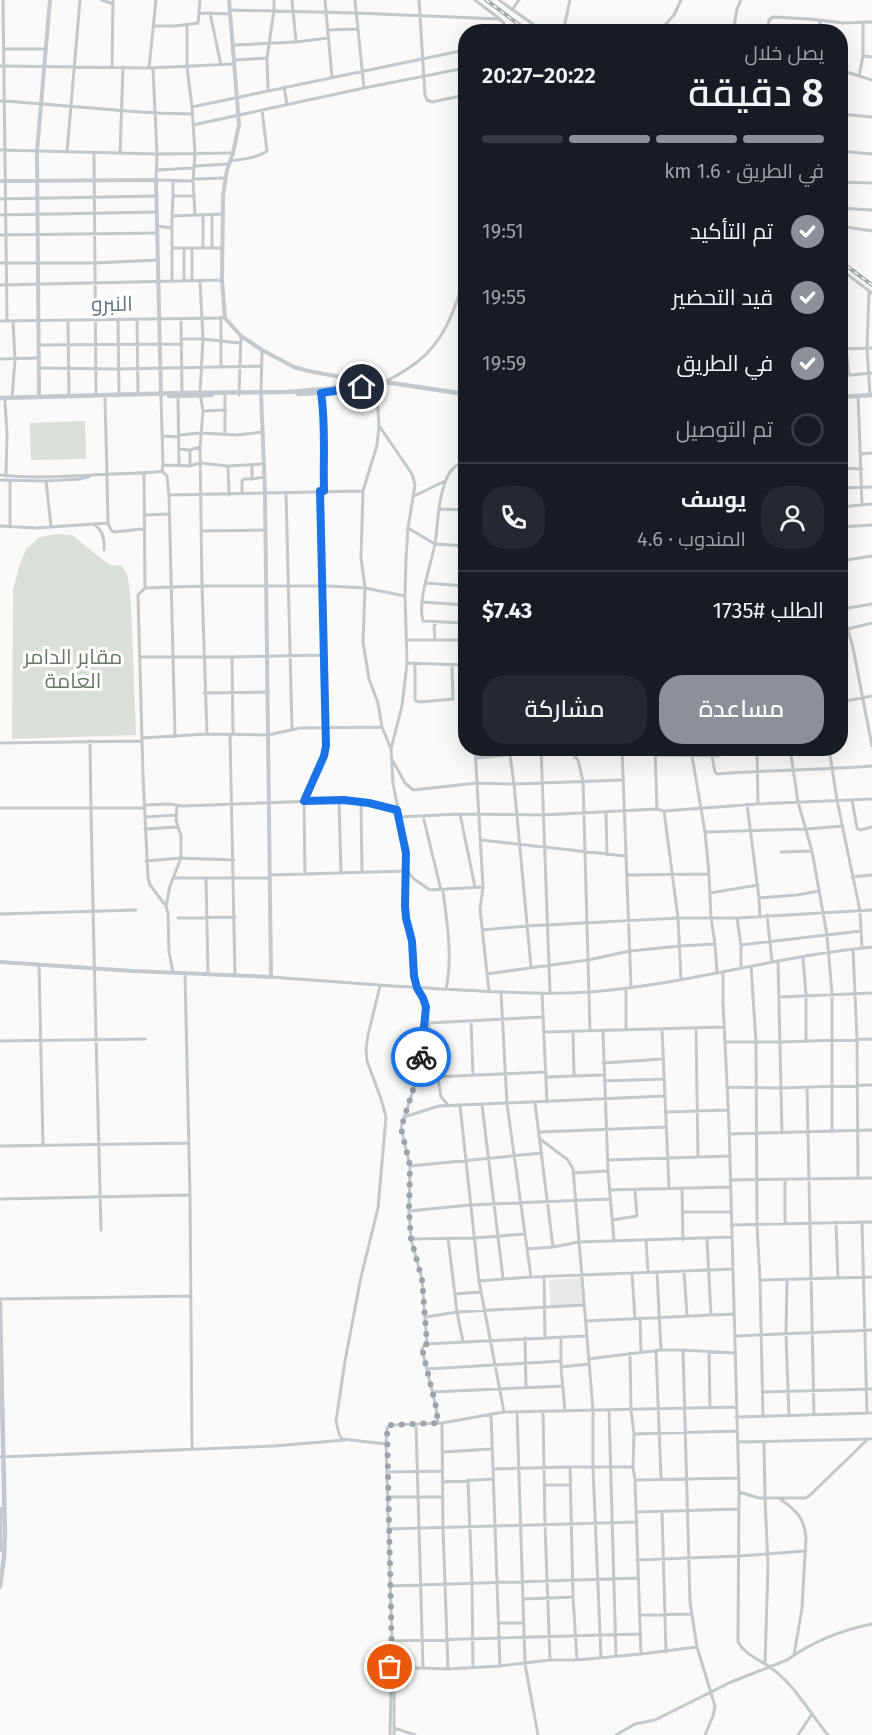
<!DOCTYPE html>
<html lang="ar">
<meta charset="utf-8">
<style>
:root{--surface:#171b24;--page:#242831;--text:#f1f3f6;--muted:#9ea1a6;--line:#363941;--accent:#8c9099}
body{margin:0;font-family:"Fira Sans",Cairo,sans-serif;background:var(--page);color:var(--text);direction:rtl;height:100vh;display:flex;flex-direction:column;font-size:22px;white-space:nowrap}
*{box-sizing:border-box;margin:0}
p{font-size:20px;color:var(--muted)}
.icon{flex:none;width:33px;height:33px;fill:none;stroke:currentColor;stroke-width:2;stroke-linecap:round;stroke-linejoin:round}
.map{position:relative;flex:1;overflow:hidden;direction:ltr}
.side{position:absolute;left:458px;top:24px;width:390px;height:732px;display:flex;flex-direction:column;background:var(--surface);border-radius:24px;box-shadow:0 6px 24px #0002;direction:rtl}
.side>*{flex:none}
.pin{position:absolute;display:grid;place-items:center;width:51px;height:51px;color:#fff;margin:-26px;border:3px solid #fff;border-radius:50%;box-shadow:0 2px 6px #0007}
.courier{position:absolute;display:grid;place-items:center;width:60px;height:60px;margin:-30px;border:4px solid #1a73e8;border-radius:50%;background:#fff;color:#222;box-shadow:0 2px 8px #0007}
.headline em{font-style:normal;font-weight:600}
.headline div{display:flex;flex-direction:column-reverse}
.headline{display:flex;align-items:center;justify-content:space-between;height:102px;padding:0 24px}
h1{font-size:39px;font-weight:600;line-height:45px}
.bar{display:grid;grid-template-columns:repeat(4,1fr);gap:9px 6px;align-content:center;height:72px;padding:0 24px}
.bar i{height:8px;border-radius:4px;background:var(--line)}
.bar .on{background:var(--accent)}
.bar p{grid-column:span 4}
.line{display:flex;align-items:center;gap:15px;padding:0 24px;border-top:2px solid var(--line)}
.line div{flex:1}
.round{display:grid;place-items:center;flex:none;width:63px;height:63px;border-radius:24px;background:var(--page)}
ol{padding:0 24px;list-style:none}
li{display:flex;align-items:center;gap:18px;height:66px}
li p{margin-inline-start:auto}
li .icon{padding:6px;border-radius:50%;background:var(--accent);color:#fff;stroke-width:4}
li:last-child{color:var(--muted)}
li i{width:33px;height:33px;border:3px solid var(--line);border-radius:50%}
.action{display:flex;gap:12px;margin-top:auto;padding:12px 24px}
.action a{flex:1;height:69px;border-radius:24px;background:var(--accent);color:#fff;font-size:24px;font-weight:600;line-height:69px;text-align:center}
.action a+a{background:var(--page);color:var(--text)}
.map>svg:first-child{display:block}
.built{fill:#e8e9e9}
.green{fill:#dadfd7}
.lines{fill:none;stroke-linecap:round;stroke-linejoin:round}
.street{stroke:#c3c8cc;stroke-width:3}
.secondary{stroke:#c3c9ce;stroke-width:4}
.primary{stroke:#c3c9ce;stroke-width:4.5}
.rail-casing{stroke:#a2aab0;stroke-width:4}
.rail{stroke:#fff;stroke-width:1.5;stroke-dasharray:4.5;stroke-linecap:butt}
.done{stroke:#99a4ac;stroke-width:6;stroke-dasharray:0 10.8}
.route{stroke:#1a73e8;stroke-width:8}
.labels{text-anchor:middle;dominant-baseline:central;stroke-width:6;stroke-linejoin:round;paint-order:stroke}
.street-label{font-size:21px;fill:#657683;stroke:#fff}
.park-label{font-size:21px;fill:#687a64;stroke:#fff}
</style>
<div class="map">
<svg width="872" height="1735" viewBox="0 0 872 1735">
<rect width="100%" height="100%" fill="#fafaf8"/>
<path class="built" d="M581 1278 583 1304 551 1307 549 1280Z"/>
<path class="green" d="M85 421 86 459 31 460 30 423Z
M56 534 72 535 103 560 111 565 122 566 128 577 131 603 136 735 12 739 13 589 20 564 26 549 40 537Z"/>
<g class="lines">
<path class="street" d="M3 0 7 321
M102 0 113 4
M200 0 199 13 230 14
M292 0 296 42
M325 0 332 77
M355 0 364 88
M419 0 425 95 427 100 432 102 465 95
M475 0 500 19 511 32
M499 0 544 32
M229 10 356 13 500 19
M512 10 519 0
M210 13 221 65
M820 22 821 32
M187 25V67L192 107 195 153 193 181 195 215 223 214
M153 26H175L198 23 199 13
M655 26 659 32
M664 26 674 15 681 0
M328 30 357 29
M563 32 570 0
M611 32 640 26H664L731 32
M733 32 737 9 741 0
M767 32 769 20 773 17 809 19 843 23 872 22
M233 45 296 42 328 38
M4 49H46
M863 56 872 57
M234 60 267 58
M0 66 149 68 234 64
M112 67 113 0
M149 68 156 0
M153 68 157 154 156 180 193 181
M840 70 872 80
M859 76 863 56V23
M284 87 287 104
M268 91 267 58 274 10V0
M0 101C64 104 128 114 192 114
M192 107 465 50
M840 114 872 117
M193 125 364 88 465 68
M0 150 157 154 233 153
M840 151 872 154
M67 152 80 0
M94 153 96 394
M120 154 123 67
M231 161C243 159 257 158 267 151L262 110
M195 166 229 164
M157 170 194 168
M194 179 225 178
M173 180V196H194
M840 182 872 183
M0 199 157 196
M840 208 872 210
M0 215 157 212
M203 215V248
M212 215V248
M172 216 173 196
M157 226 172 228V248H222
M840 226 872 231
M172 228V216L195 215
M0 235 157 233
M172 248V282
M192 248V281
M0 263H95L158 260
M840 269 872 293
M846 274V348L849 375
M184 281V248
M200 281 203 339 200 393 203 411 200 447 202 586 207 734
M0 285 222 280
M869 291 867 348 870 395
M221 317V366
M118 319 119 395
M137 319 138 394
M181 319 182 393
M68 320 69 396
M0 321 225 318
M182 339H203L240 343
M39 345 182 344
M840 349 872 348
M0 359 39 358
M39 368 119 369 262 366
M840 376 872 373
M385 382C396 376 407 370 417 362 444 342 458 304 465 272
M372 385 378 409 379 426 377 445 363 491 361 558 365 588 363 642 369 679 378 703 382 727 391 749 393 784 407 853 405 906 406 918 412 941 414 976 417 989 423 998 426 1007 441 1097 449 1106
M261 391 262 350
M321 393 323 406 324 491
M239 395 241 336
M858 395 862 505
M178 396 179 465
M161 397 163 465 162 471
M12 398 15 360 13 321
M105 399 107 474
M5 401 7 434 6 476
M203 411 226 410
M380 427 412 474 415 485 408 528 406 559 405 596 407 663 402 706 391 749
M225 432V392
M162 436 178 437 179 435 201 433 238 435 263 432
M465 439 463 462 465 558
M179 449 190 450 200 447
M190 450V466
M861 454 872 453
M465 462C456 464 449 471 446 480 438 500 438 523 435 544 431 565 417 601 423 621L465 623
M163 465 190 466 200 463 228 466 264 464
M228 466 229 495
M840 468 862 469
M162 471 167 476 169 495 175 737
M144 474 145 588
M0 475C36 479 76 476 111 474 128 473 144 474 162 471
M107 475 108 523 111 530 114 532 143 529
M252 479 264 477
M0 480 46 481 51 526
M46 481 80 479 89 477
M840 488 872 487
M286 492 292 729
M242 494V481L244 479H252V465
M170 495 363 491
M414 496 445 481
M840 507 872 504
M440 509 465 510
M145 515 169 514
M95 525C103 531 105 540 104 550
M0 526 36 528 108 523
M10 527V481
M840 527 872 525
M408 528 435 544 465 546
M201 531 265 530
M840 561 872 556
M426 583 465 586
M840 592 842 609 853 648 872 746
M422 602 465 605
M842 609 872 604
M437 622 434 626 435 640H465
M840 631 872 623
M407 640H435
M140 657H232L323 655
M232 657 233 735
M407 663 465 665
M415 664V699L416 701 420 702 453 699 452 665
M204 693 267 692
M840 702 872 696
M230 735 235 975
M142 738 207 734 268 735 300 728 382 727
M90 741C92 904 97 1067 101 1230
M0 743 142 741
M475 748 483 887 480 909 489 991
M509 748 514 784 531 967
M541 748 550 993
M622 748 631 987
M655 748 657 809
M757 748 758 804
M790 748 798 802 812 851 827 935 832 994V1132
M829 748 837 800 860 911 862 948
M656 755 719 756 721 754 720 748
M692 756 705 832 709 874 711 918 715 944 717 972
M712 756 715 772 717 774C768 770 820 770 872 766
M476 758 541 752 572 753 578 760 583 781 590 1031
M393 761 405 783 413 790 477 783 514 784 623 780
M339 800 341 873
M852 800 857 828 860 830 872 827
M361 802 362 872
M747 804 759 898 760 916
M144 805 169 804 183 806 339 800 369 803 397 810
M0 808H144
M664 811 678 918 681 979
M606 812 607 855
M460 814 475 887
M423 816 441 890
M145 817 176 815
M399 817 460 814 542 815 657 809 664 811 758 804 872 799
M145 829 178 827
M705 832 807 829 843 826
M481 840 625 856
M781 852 812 851
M146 861 181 858 234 860
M305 874 304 802 324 757 326 746 320 491
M270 875 407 871 414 879 430 890 482 887
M627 875 709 874
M852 877 872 875
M173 878H270
M206 878 208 974
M443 890C447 924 453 956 446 989
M710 893 758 885
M759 898 797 895 819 891
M166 906 170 886 181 858V836L176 820 177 806
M0 914 136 910
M767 915 772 961
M178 918 235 917
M737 918 741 945V967
M482 930 527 926 678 918H737L872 910
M741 945 861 931
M853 949 857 1039 858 1178
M803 958 806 995V1041
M778 961 782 1133
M39 964 43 1145
M751 966 756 1042 757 1225 760 1280 763 1417
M173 972 169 952 168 913 166 906 150 885 148 878 143 776 138 595 145 588 202 586H328L365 588 405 596
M723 972V1003L729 1124 739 1489 738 1642C745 1655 759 1659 771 1668 795 1685 809 1712 828 1735
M185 973 190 1195 192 1448
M487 974 588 960 630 951 680 946 715 944
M271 977C335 982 398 987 462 990 504 992 546 995 589 992 684 985 777 956 872 947
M380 986 368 1035 366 1049 367 1061 381 1099 386 1117 378 1208 361 1277 345 1361 336 1421 339 1434 342 1439 386 1444 392 1641 390 1735
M501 992 507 1104 531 1277
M542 993 547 1102
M780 997 872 993
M425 1013 418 1074 401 1128 410 1166 409 1211 411 1239 422 1279 427 1344
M471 1021 473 1075
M428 1023 543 1017
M696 1028 698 1157
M662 1029 669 1188
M626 1030V988
M603 1031 608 1171 614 1241
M544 1032 724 1027
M573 1032 574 1076
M0 1041 145 1039
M725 1042H781L872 1039
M421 1062 429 1075 434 1077 546 1072
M603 1063 663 1059
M546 1077 603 1075
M604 1081 664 1079
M727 1087 782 1088 872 1085
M807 1087 814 1414
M535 1103 553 1247
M460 1105 479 1281 504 1412
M482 1105 503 1278
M665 1112 728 1110
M404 1117 439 1106 665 1096
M539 1132 666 1127
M729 1134 872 1130
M540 1139 568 1160 573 1169 593 1410V1468L601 1657
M0 1146 188 1143
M607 1160 730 1156
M410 1166 542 1153
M573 1173 607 1171
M785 1179V1224
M730 1180 872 1178
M682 1188 683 1240
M609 1190 731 1187
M0 1199 190 1195
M409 1211 470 1205 609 1199
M683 1212H731
M612 1220 637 1216 635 1190
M836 1222 838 1278
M862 1222 867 1413
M731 1225 872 1222
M448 1238 457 1312 463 1342
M411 1239 474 1238 525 1234
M707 1239 711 1315
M646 1240 648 1272
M527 1249 553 1247 579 1242 731 1237
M684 1271 687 1316
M657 1272 661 1350
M632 1273 635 1319
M544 1276 545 1337
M760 1280 872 1277
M787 1280 786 1334 789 1416
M479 1281 531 1277 733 1269
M455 1294 480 1292
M0 1299 191 1296
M426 1317 457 1312 583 1305
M640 1318 641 1351
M585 1321 734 1314
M735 1336 872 1330
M561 1337V1367L565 1411
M525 1338 526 1388
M656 1350 661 1479
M683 1350 690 1602 697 1647 715 1706 713 1716 705 1735
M709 1352 710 1408
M630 1353 631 1410 634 1434 633 1467 635 1480 641 1654
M588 1359 661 1350H683L735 1353
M561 1367 589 1364
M427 1369 561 1361
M432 1392 563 1386
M763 1392 872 1389
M609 1410 616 1656
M543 1411 545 1524 550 1660
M517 1412 525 1664 538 1735
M491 1414 500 1666
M736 1417 872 1413
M438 1423 436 1407 422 1349 425 1344 586 1336
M442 1423 443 1528 448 1669
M416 1424 423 1668
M634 1434 737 1431
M737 1442 872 1439
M764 1442 765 1498 768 1566 765 1664
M386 1444 387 1428 391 1425 442 1423 504 1412 736 1407
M442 1452 491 1449
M0 1457 274 1446 345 1440
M570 1467 573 1597 577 1660
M493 1469 570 1467H633
M388 1472 442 1471
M468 1480 472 1583 473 1667
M635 1480 739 1478
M442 1482 493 1479
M544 1485H570
M739 1492 759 1498H805L809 1496 867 1440
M388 1497H442
M779 1498C795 1510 804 1516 806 1537L802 1608 794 1655
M662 1511 666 1652
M636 1512 739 1509
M388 1529 637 1522
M637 1560 739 1556 806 1551
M390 1586 637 1578
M524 1599 573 1597
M640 1615 691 1614
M499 1623H524
M392 1641 641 1634
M390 1667 448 1669 500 1666 550 1660H577L641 1654 697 1647
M394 1668V1735
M394 1728 415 1735
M616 1735 635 1724 655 1720 731 1682 787 1660C812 1642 842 1630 872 1624
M798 1735 812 1714"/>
<path class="secondary" d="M229 0 239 124 233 153 227 170 223 195 222 280 225 318 241 336 262 350 294 367 308 371 369 382
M0 181 156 180 161 397
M39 397 37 151 50 0
M0 962 133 971 271 977 265 493 261 392"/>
<path class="primary" d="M298 394 317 393 372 385 375 383
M169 396 212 395
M840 397 872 395
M0 398 182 393 287 392 325 389 378 381 465 394
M0 1303 5 1534 4 1557 0 1587
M0 1509V1550"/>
<g class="rail-casing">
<path id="rail" d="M486 0 529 32
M840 261 872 285"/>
</g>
<use href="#rail" class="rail"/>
</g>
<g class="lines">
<path class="done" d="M390 1667H394L392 1660 387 1428 391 1425 438 1423 436 1407 422 1349 424 1345 427 1344 422 1279 411 1239 409 1211 410 1166 401 1128 418 1074 421 1057"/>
<path class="route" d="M362 387 321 393C326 425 323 458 324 491H320L326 746 324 756 304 801 344 800 369 803 397 810 406 853 405 906 406 918 412 941 414 976 417 988 423 998 426 1007 421 1057"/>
</g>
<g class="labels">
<g class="street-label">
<text transform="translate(112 304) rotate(-1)">النبرو</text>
</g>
<g class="park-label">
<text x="73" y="657">مقابر الدامر<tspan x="73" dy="24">العامة</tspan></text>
</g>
</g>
</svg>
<div class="pin" style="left:390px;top:1667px;background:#ea580c"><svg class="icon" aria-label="bag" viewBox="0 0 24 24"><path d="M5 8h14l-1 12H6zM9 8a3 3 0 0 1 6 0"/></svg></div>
<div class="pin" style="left:362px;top:387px;background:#1f2937"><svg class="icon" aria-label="home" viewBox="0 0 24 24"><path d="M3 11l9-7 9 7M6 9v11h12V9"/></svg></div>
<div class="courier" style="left:421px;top:1057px"><svg class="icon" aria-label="bike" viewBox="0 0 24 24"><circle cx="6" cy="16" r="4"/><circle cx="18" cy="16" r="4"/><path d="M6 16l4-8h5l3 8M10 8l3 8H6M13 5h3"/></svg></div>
<section class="side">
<div class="headline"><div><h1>8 دقيقة</h1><p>يصل خلال</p></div><em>20:22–20:27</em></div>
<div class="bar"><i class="on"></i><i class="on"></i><i class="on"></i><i></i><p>في الطريق · 1.6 km</p></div>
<ol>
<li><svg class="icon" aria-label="check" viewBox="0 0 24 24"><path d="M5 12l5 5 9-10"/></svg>تم التأكيد<p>19:51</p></li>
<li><svg class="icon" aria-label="check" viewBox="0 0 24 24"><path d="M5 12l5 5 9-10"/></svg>قيد التحضير<p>19:55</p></li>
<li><svg class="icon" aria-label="check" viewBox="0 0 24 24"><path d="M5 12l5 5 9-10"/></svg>في الطريق<p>19:59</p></li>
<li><i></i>تم التوصيل</li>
</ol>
<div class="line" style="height:108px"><a class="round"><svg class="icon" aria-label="person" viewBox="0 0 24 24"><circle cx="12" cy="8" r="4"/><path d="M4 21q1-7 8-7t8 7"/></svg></a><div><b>يوسف</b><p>المندوب · 4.6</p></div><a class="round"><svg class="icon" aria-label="phone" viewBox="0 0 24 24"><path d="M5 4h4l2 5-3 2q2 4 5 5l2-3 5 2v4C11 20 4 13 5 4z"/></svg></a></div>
<div class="line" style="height:78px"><div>الطلب #1735</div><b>$7.43</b></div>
<div class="action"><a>مساعدة</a><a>مشاركة</a></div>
</section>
</div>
